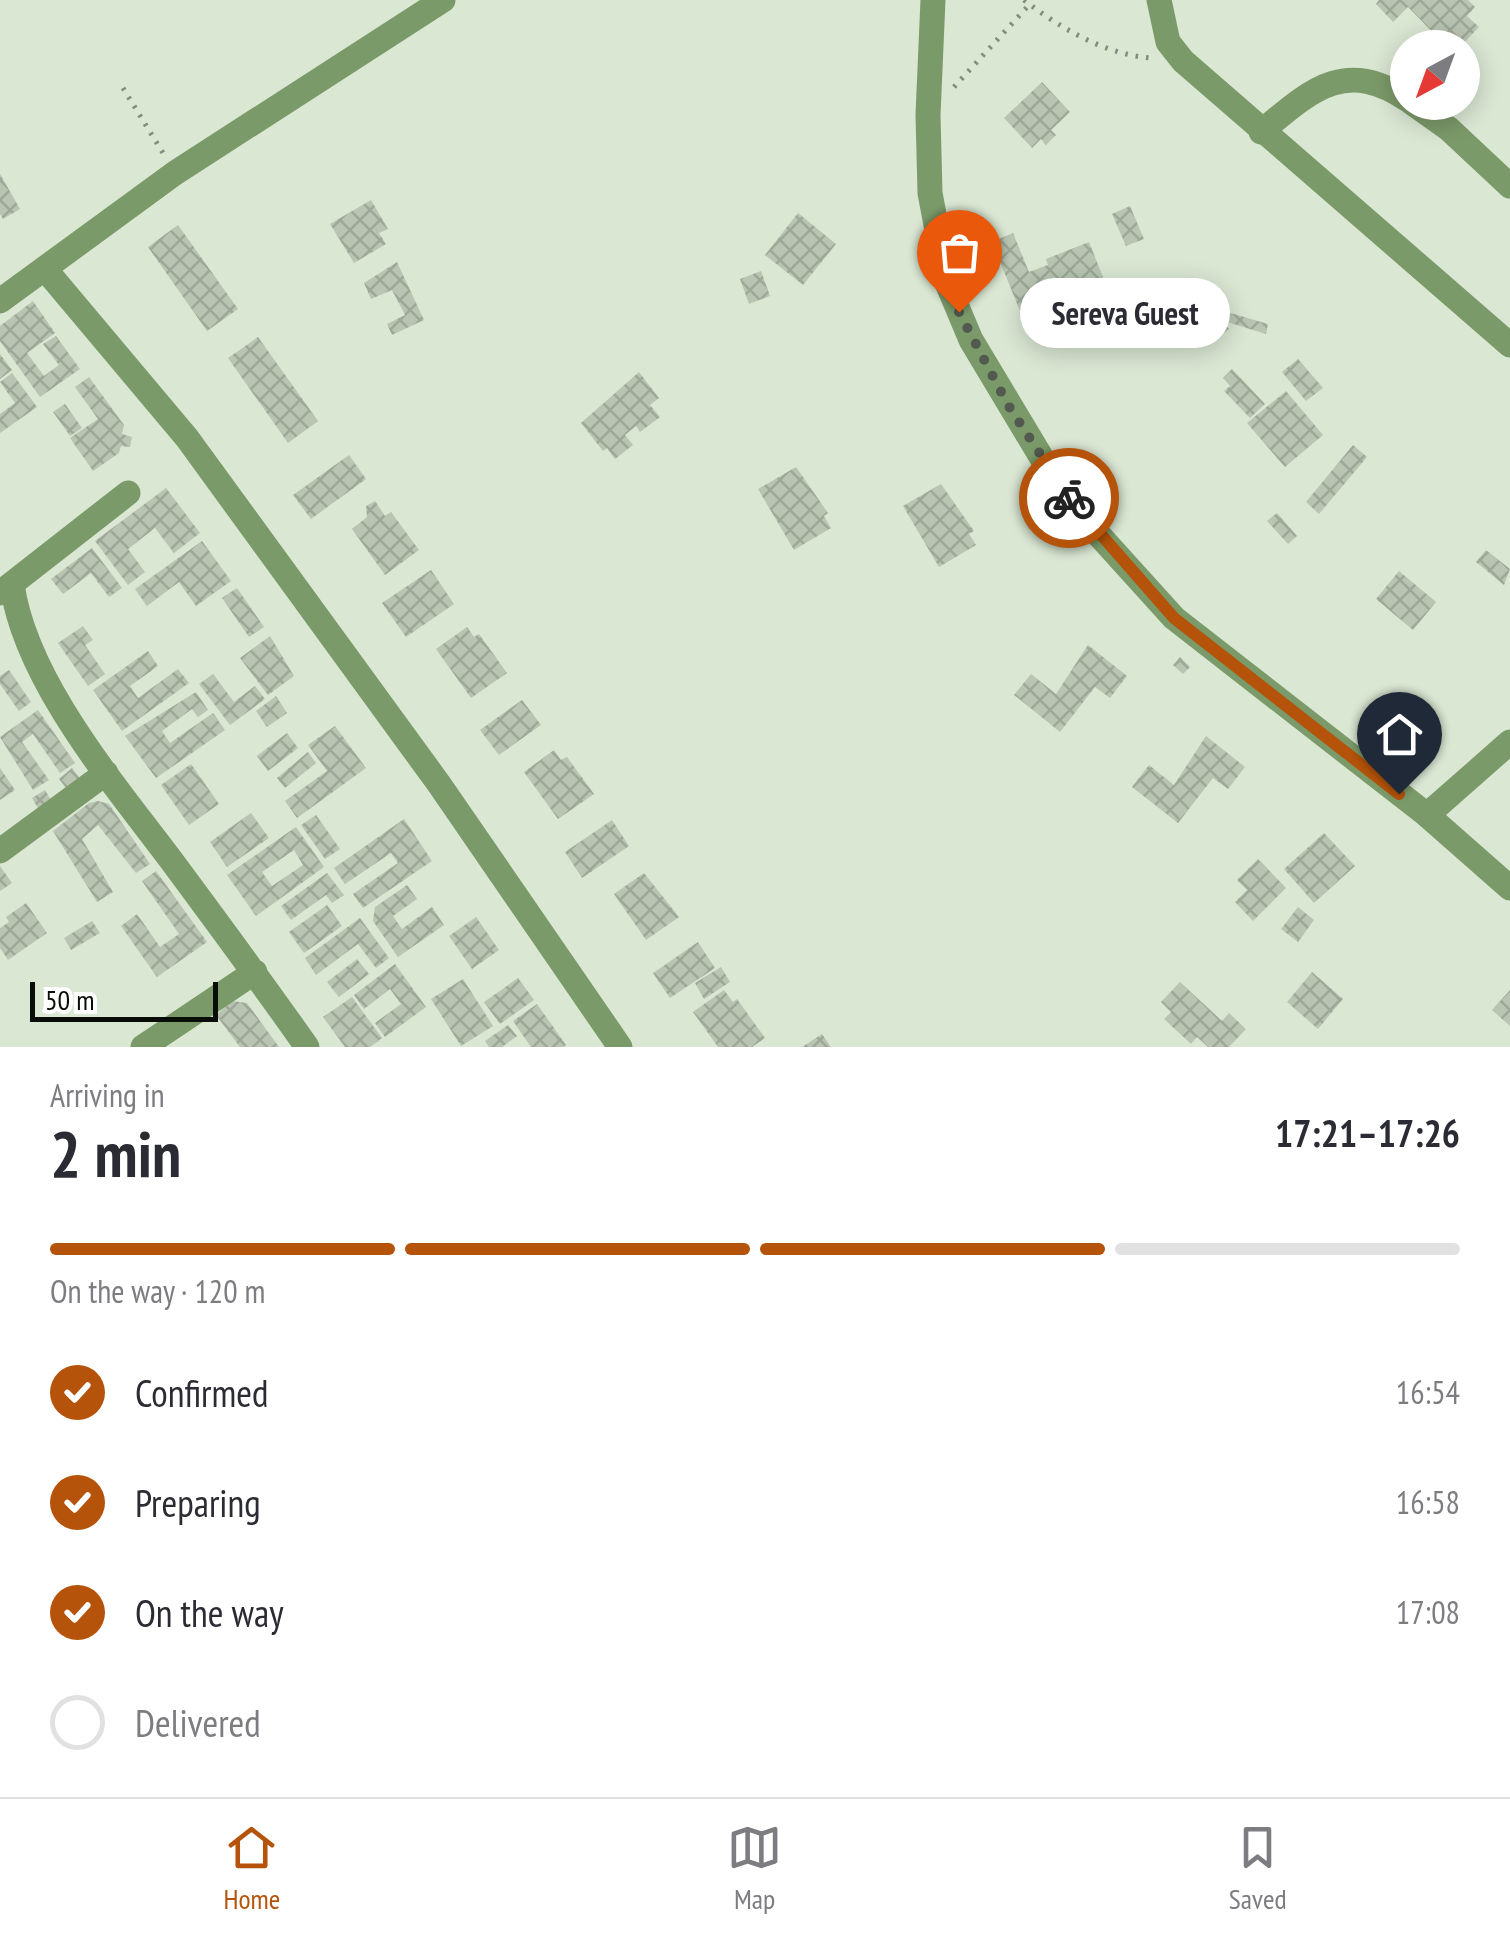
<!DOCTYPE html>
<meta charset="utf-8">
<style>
:root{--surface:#fff;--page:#f2f2f3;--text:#2b2b33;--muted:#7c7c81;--line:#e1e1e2;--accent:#b45309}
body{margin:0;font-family:"PT Sans Narrow",sans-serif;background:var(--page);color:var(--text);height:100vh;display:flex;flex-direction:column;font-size:38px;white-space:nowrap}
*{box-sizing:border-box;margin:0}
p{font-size:32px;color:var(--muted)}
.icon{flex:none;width:55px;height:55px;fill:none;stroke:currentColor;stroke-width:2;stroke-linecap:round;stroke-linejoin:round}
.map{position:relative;height:1047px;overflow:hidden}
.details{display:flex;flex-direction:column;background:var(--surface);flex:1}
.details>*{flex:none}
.needle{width:65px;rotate:221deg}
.tools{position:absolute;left:1390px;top:30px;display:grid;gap:20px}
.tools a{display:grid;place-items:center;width:90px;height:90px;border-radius:50%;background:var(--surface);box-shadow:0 5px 25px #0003;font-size:50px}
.scale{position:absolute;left:30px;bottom:25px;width:188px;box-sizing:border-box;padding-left:10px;border:5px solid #090d07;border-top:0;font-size:28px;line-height:35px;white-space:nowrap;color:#090d07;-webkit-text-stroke:8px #fff;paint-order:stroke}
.pin{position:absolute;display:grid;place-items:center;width:85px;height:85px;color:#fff;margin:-102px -42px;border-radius:50% 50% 50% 0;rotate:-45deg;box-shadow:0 0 10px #0007}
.pin .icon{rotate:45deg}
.courier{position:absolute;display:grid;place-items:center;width:100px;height:100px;margin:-50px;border:8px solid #b45309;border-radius:50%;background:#fff;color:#222;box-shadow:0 2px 12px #0007}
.bubble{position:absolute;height:70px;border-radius:35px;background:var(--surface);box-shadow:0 5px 25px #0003;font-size:32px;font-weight:700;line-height:70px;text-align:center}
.headline em{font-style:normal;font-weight:700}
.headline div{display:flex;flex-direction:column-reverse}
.headline{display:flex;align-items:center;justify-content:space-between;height:170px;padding:0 50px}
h1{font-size:65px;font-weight:700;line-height:75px}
.bar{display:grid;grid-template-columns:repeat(4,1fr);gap:15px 10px;align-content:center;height:120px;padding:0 50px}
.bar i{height:12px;border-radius:8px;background:var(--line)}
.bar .active{background:var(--accent)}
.bar p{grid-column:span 4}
ol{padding:0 50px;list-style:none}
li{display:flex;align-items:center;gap:30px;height:110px}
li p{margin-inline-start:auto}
li .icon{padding:10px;border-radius:50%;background:var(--accent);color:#fff;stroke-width:4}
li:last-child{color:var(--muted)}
li i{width:55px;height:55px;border:5px solid var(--line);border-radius:50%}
.menu{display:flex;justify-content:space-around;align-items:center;height:140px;border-top:2px solid var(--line);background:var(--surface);font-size:28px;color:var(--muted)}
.menu a{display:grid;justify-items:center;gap:5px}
.menu .active{color:var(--accent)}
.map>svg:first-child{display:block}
.building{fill:url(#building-cross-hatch);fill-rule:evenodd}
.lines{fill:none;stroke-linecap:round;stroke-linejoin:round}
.path{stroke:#838c7e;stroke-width:5;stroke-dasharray:2.5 8;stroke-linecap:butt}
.minor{stroke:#7b9a69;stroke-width:25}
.tertiary{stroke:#7b9a69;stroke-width:25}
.done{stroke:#52594e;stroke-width:10;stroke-dasharray:0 18}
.route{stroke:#b45309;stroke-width:12}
</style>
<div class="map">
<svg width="1510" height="1047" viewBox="0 0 1510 1047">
<defs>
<pattern id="building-cross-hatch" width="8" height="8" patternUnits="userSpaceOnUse" patternTransform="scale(2.5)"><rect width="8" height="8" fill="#b9c5b2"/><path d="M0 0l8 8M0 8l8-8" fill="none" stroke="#9ea898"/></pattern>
</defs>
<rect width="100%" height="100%" fill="#dae7d3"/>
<path class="building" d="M1379 0H1468L1475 7 1467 16 1479 27 1459 48H1448L1408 7 1393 22 1376 4Z
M1042 82 1070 112 1051 130 1056 135 1046 145 1041 139 1032 148 1004 118Z
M0 174 20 209 3 219 0 214Z
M371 200 388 229 379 233 386 244 354 263 330 224Z
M1130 206 1144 239 1126 246 1112 214Z
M798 213 836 244 803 285 765 255Z
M178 225 238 309 207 331 148 247Z
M1013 233 1029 272 1048 265 1046 259 1089 242 1103 277 1095 281 1116 333 1082 347 1060 295 1020 311 992 242Z
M397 262 424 320 392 335 387 324 405 315 392 290 371 299 364 283Z
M761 271 770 296 749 304 740 279Z
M33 301 55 333 27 353 44 376 59 365 43 344 56 336 80 369 40 397 0 341V326Z
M1213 310 1229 329 1215 341 1199 323Z
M1227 312 1268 324 1266 334 1224 321Z
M258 337 318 421 288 443 228 358Z
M0 354 12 370 0 379Z
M1298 359 1323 388 1306 401 1282 372Z
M1232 369 1265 404 1250 418 1224 391 1230 386 1223 378Z
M639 372 659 398 650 405 660 417 640 432 636 426 625 435 633 445 615 459 607 448 603 451 581 423Z
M12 373 37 407 0 433V414L15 403 0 382Z
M89 377 124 425 122 434 132 437 130 447 121 446 119 453 93 471 70 438 98 419 75 387Z
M1286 391 1323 435 1285 467 1247 423Z
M65 404 82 428 70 436 53 412Z
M1353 445 1367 457 1319 514 1306 502Z
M349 455 366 479 311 519 293 495Z
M796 467 828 513 824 516 831 528 794 550 758 489Z
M941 484 974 531 969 534 976 545 939 567 903 506Z
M166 488 200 533 174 553 155 528 128 549 145 572 128 585 95 541Z
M375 501 385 516 391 512 419 550 385 575 352 529 367 517 366 506Z
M1277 513 1297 536 1288 544 1267 521Z
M202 541 231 581 196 606 179 582 147 606 135 589Z
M92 548 122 588 109 597 91 573 63 594 51 579Z
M1486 550 1510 569 1504 585 1476 562Z
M431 570 454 604 406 637 382 603Z
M1399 571 1436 602 1413 630 1376 599Z
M237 588 264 627 249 637 222 598Z
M83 626 93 640 85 645 105 674 88 686 58 643Z
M467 627 474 637 479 634 507 673 471 698 436 649Z
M270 636 294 676 268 695 240 658Z
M1088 645 1127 676 1110 698 1095 687 1060 732 1014 695 1031 674 1056 694Z
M148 651 158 666 130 686 138 698 178 669 189 683 122 731 93 690Z
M1180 657 1190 667 1183 674 1173 665Z
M9 670 31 702 19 711 0 684V676Z
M213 674 234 702 255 686 265 699 230 725 199 684Z
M196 692 208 710 198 717 192 709 162 731 170 743 213 713 225 730 156 778 125 736Z
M276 696 287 713 267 727 256 711Z
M522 700 541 725 499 755 480 730Z
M38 710 75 763 60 773 33 734 22 742 49 780 33 790 0 737Z
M335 726 366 768 297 818 285 801 327 771 308 745Z
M287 733 298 748 268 771 257 756Z
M1206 736 1245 767 1228 789 1213 778 1178 823 1132 787 1149 765 1174 785Z
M554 750 561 760 567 757 594 794 558 819 524 772Z
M308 752 316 763 285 788 277 778Z
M191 764 219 804 189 825 161 785Z
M0 768 15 790 0 800Z
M72 768 82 781 70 793 59 779Z
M45 790 55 807 42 815 32 798Z
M98 801 109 804 150 864 136 873 98 825 82 839 113 892 97 902 53 831 89 803Z
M251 813 269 838 227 867 210 842Z
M316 815 340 849 325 859 301 825Z
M404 819 432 861 363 908 353 894 398 863 391 853 345 884 334 868Z
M612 820 629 846 582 878 565 852Z
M296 827 324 867 256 916 227 875ZM294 850 303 865 272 886 262 872Z
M1324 833 1355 866 1314 903 1284 869Z
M1258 859 1286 888 1253 921 1235 902 1247 890 1237 880Z
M0 866 12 883 0 891Z
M156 871 207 942 157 977 121 926 137 914 160 947 179 934 142 881Z
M327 873 344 895 332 903 326 895 291 920 281 906Z
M644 873 679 917 646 940 614 894Z
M407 885 417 899 393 916 402 929 432 907 444 925 398 957 373 921 375 907Z
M26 903 47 933 8 960 0 948V928L9 922 6 917Z
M327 905 342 926 304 953 289 932Z
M1298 907 1314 920 1298 942 1281 929Z
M476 917 499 950 472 969 449 936Z
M360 918 389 958 376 968 358 944 316 975 305 958Z
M92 921 100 933 71 950 64 938Z
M698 942 715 968 670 998 653 973Z
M357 959 369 974 339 997 327 982Z
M395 964 426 1007 385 1037 375 1023 401 1004 390 989 364 1009 354 995Z
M721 967 730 982 704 999 695 983Z
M1312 972 1343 999 1318 1029 1287 1002Z
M518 978 534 1000 500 1024 484 1002Z
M463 979 493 1026 461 1046 431 999Z
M1180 982 1222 1021 1229 1013 1246 1029 1229 1047H1208L1197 1037 1191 1044 1164 1019 1171 1012 1161 1002Z
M724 990 733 1002 737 999 765 1038 752 1047H718L693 1012Z
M1510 990V1026L1492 1010Z
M352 997 382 1038 370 1047H345L323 1017Z
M232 1001 247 1003 279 1047H240L216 1015Z
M537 1004 566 1045 564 1047H531L513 1021Z
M508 1025 517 1036 502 1047H489L485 1041Z
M822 1034 831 1047H802Z"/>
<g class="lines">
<path class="path" d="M1024 0C1060 28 1104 54 1150 58
M954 87 1029 5
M123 88 163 153"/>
<path class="minor" d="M1159 0 1168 42 1183 61 1510 345
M1411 102 1449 129 1510 186
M1261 132C1310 91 1345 57 1408 100
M45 269 187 438 439 784 620 1047
M0 301 175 173 443 0
M12 584C25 680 114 784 171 860 217 922 263 984 307 1047
M0 593 128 493
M1427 815 1510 742
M0 851 106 773
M143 1047 255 972"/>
<path class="tertiary" d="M933 0 928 115 930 193 947 283 971 340 1049 470 1088 523 1174 618 1427 815 1510 888"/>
</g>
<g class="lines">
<path class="done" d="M959 312 1008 405 1069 498"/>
<path class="route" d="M1069 498 1174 618 1399 794"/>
</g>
</svg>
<div class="tools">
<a><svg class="needle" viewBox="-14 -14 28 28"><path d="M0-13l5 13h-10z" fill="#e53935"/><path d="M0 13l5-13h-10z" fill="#7c7c81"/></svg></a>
</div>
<div class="scale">50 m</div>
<div class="pin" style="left:959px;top:312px;background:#ea580c"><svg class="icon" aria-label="bag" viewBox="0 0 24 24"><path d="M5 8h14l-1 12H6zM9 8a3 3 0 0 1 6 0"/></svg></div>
<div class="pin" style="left:1399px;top:794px;background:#1f2937"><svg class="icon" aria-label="home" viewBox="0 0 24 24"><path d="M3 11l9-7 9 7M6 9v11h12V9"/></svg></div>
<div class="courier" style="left:1069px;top:498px"><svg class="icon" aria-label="bike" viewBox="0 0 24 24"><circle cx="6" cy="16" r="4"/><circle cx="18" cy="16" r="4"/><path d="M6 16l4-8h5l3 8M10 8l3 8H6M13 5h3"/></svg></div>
<div class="bubble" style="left:1020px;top:278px;width:210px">Sereva Guest</div>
</div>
<section class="details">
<div class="headline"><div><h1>2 min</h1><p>Arriving in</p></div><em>17:21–17:26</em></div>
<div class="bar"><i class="active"></i><i class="active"></i><i class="active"></i><i></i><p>On the way · 120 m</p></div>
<ol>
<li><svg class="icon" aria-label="check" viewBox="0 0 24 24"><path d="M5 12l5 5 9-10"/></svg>Confirmed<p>16:54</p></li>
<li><svg class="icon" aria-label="check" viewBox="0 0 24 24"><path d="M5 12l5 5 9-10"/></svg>Preparing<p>16:58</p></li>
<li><svg class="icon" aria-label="check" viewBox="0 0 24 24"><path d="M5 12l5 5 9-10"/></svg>On the way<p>17:08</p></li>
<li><i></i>Delivered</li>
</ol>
</section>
<nav class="menu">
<a class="active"><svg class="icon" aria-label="home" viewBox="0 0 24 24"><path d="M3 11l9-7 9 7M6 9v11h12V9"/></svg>Home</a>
<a><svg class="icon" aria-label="map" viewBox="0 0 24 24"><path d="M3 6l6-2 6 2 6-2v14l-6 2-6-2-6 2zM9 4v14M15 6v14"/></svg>Map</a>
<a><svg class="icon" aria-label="saved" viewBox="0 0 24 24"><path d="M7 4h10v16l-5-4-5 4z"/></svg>Saved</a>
</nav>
